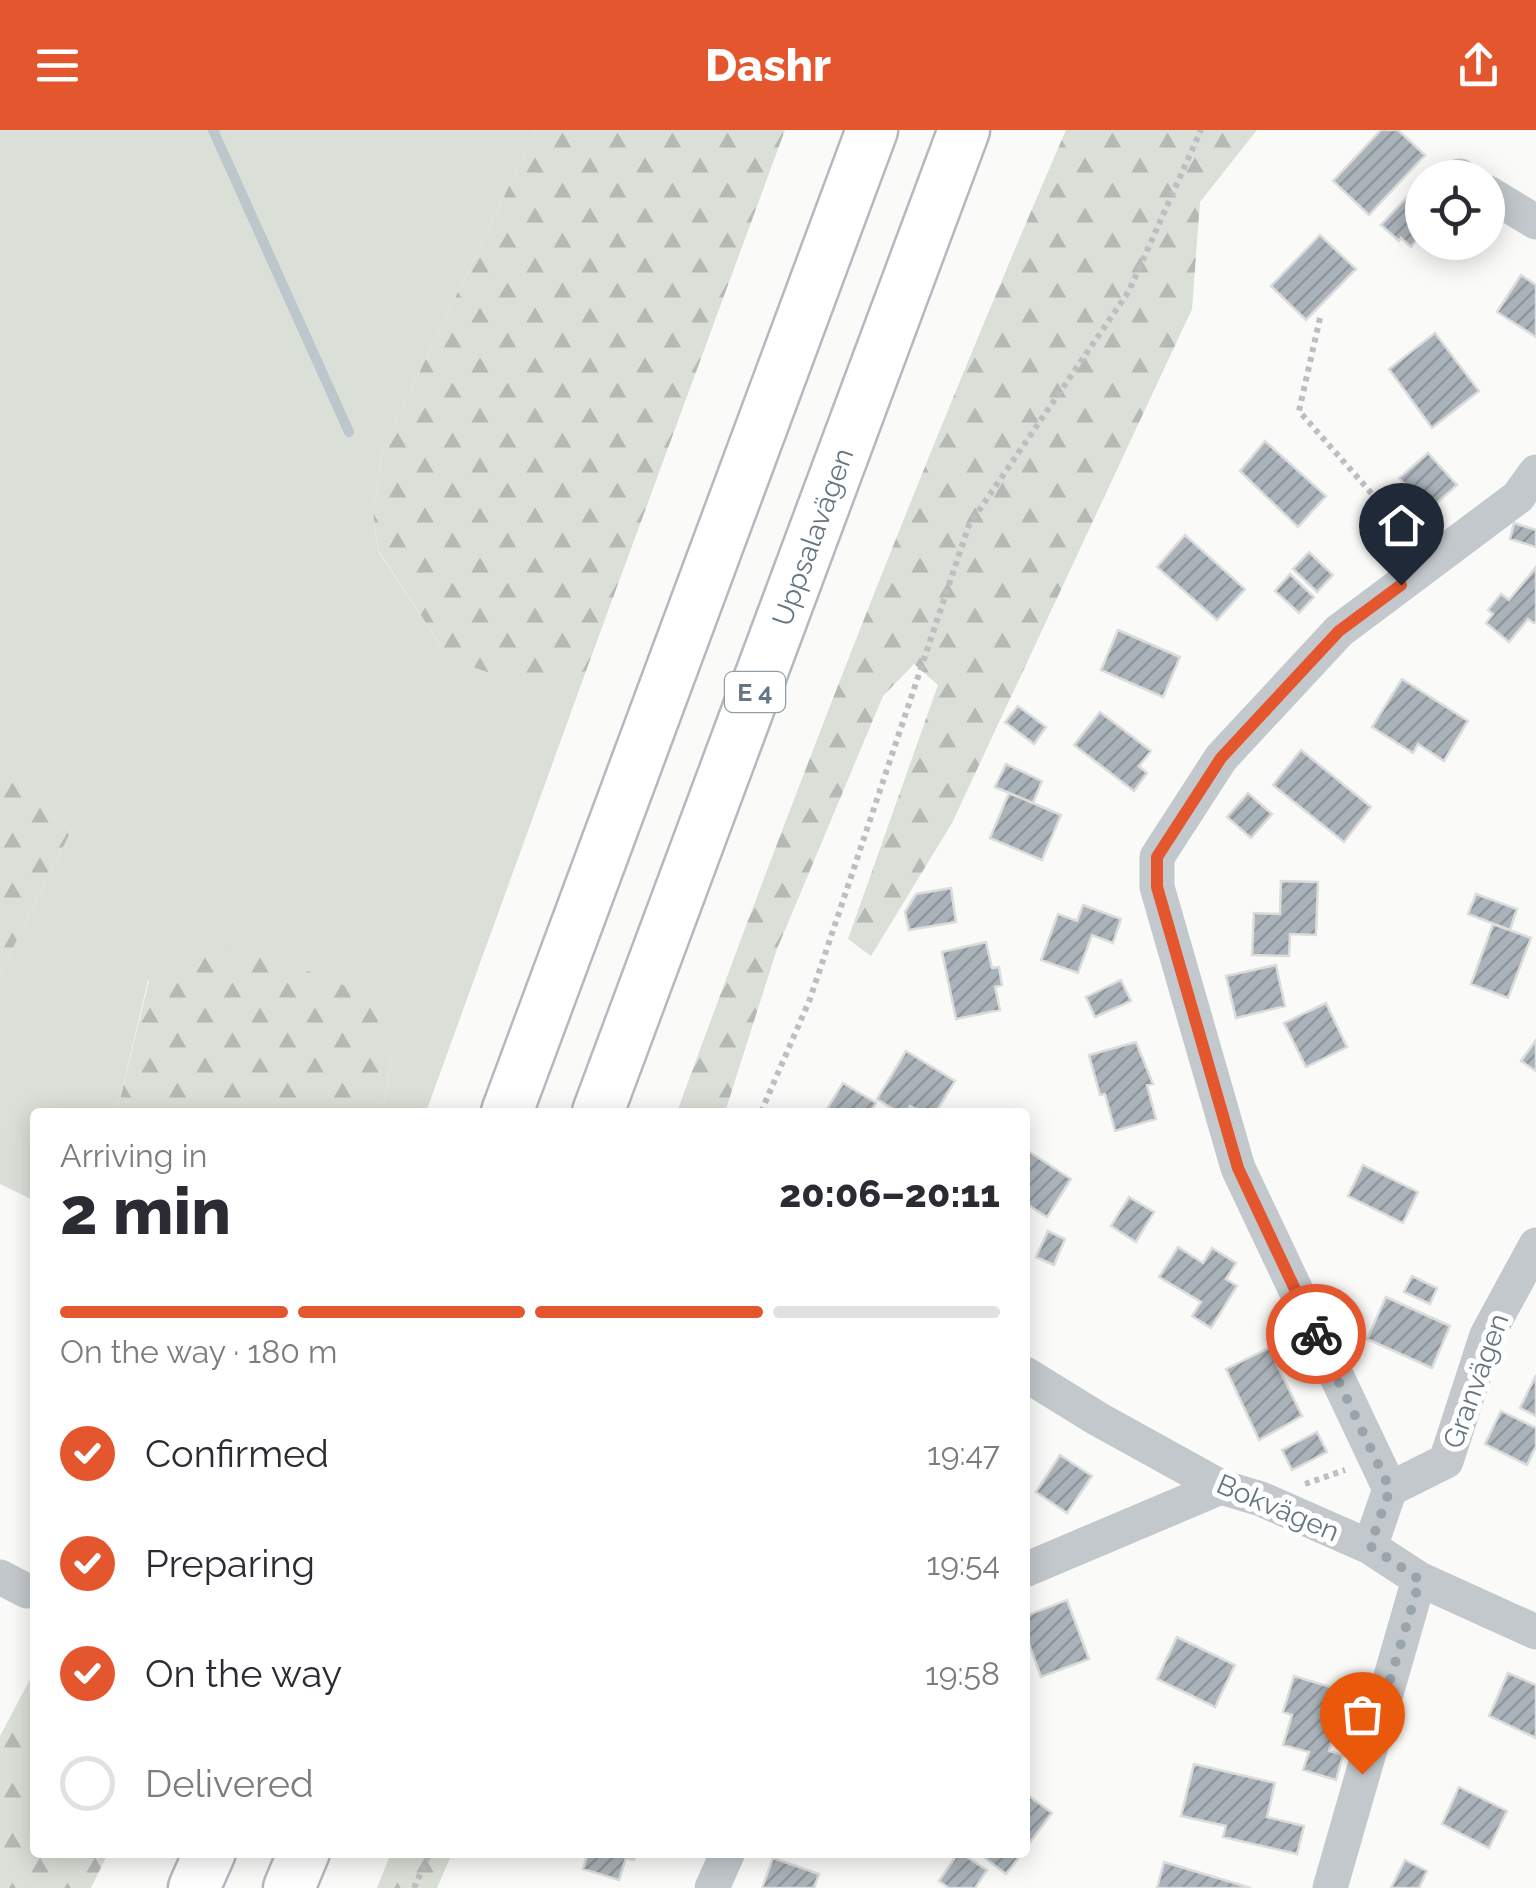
<!DOCTYPE html>
<meta charset="utf-8">
<style>
:root{--surface:#fff;--page:#f2f2f3;--text:#2b2b33;--muted:#7c7c81;--line:#e1e1e2;--accent:#e4572e}
body{margin:0;font-family:Raleway,sans-serif;background:var(--page);color:var(--text);height:100vh;display:flex;flex-direction:column;font-size:38px;white-space:nowrap}
*{box-sizing:border-box;margin:0}
p{font-size:32px;color:var(--muted)}
.icon{flex:none;width:55px;height:55px;fill:none;stroke:currentColor;stroke-width:2;stroke-linecap:round;stroke-linejoin:round}
.map{position:relative;flex:1;overflow:hidden}
.side{position:absolute;left:30px;top:978px;width:1000px;height:750px;display:flex;flex-direction:column;background:var(--surface);border-radius:10px;box-shadow:0 5px 25px #0003}
.side>*{flex:none}
.buttons{position:absolute;left:1405px;top:30px;display:grid;gap:20px}
.buttons a{display:grid;place-items:center;width:100px;height:100px;border-radius:50%;background:var(--surface);box-shadow:0 5px 25px #0003;font-size:50px}
.pin{position:absolute;display:grid;place-items:center;width:85px;height:85px;color:#fff;margin:-102px -42px;border-radius:50% 50% 50% 0;rotate:-45deg;box-shadow:0 0 10px #0007}
.pin .icon{rotate:45deg}
.courier{position:absolute;display:grid;place-items:center;width:100px;height:100px;margin:-50px;border:8px solid #e4572e;border-radius:50%;background:#fff;color:#222;box-shadow:0 2px 12px #0007}
.overview em{font-style:normal;font-weight:800}
.overview div{display:flex;flex-direction:column-reverse}
.overview{display:flex;align-items:center;justify-content:space-between;height:170px;padding:0 30px}
h1{font-size:65px;font-weight:800;line-height:75px}
.bar{display:grid;grid-template-columns:repeat(4,1fr);gap:15px 10px;align-content:center;height:120px;padding:0 30px}
.bar i{height:12px;border-radius:8px;background:var(--line)}
.bar .on{background:var(--accent)}
.bar p{grid-column:span 4}
ol{padding:0 30px;list-style:none}
li{display:flex;align-items:center;gap:30px;height:110px}
li p{margin-inline-start:auto}
li .icon{padding:10px;border-radius:50%;background:var(--accent);color:#fff;stroke-width:4}
li:last-child{color:var(--muted)}
li i{width:55px;height:55px;border:5px solid var(--line);border-radius:50%}
header{display:flex;justify-content:space-between;align-items:center;height:130px;padding:0 30px;background:var(--accent);color:#fff;font-size:45px;font-weight:800}
.map>svg:first-child{display:block}
.grass{fill:#dadfd7}
.forest{fill:url(#forest-firs)}
.lines{fill:none;stroke-linecap:round;stroke-linejoin:round}
.stream{stroke:#bbc7cb;stroke-width:10}
.building{fill:url(#building-hatch);stroke:#dcdcda;stroke-width:2.5}
.highway-casing{stroke:#b4b9bd;stroke-width:55}
.path{stroke:#bbbfc2;stroke-width:6;stroke-dasharray:5 5;stroke-linecap:butt}
.minor{stroke:#c3c8cc;stroke-width:35}
.highway{stroke:#fff;stroke-width:50}
.done{stroke:#99a4ac;stroke-width:10;stroke-dasharray:0 18}
.route{stroke:#e4572e;stroke-width:12}
.labels{text-anchor:middle;dominant-baseline:central;stroke-width:10;stroke-linejoin:round;paint-order:stroke}
.shield{fill:#fff;stroke:#939fa8;stroke-width:2.5}
.shield-label{font-size:25px;font-weight:bold;fill:#657683}
.street-label{font-size:28px;fill:#657683;stroke:#fff}
</style>
<header><svg class="icon" aria-label="menu" viewBox="0 0 24 24"><path d="M4 6h16M4 12h16M4 18h16"/></svg>Dashr<svg class="icon" aria-label="share" viewBox="0 0 24 24"><path d="M12 15V3M7 8l5-5 5 5M5 13v7h14v-7"/></svg></header>
<div class="map">
<svg width="1536" height="1758" viewBox="0 0 1536 1758">
<defs>
<pattern id="forest-firs" width="22" height="20" patternUnits="userSpaceOnUse" patternTransform="scale(2.5)"><rect width="22" height="20" fill="#dadfd7"/><path d="M5 1l3.5 6h-7zM16 11l3.5 6h-7z" fill="#b4b9b4"/></pattern>
<pattern id="building-hatch" width="6" height="6" patternUnits="userSpaceOnUse" patternTransform="scale(2.5)"><rect width="6" height="6" fill="#aab3b9"/><path d="M-1 1l2-2M0 6l6-6M5 7l2-2" fill="none" stroke="#8e969c"/></pattern>
</defs>
<rect width="100%" height="100%" fill="#fafaf8"/>
<path class="grass" d="M0 0H536L383 318 373 381 378 421 445 522C494 535 536 555 586 541L426 982H382L392 930 148 850 117 982H35V1071L0 1054V844L71 701 21 657 0 627Z"/>
<path class="forest" d="M536 0H785L586 541 560 548 502 547 473 537 445 522 378 420 373 381 383 318Z
M1066 0H1257L1200 72 1192 179 952 693 871 826 848 809 938 555 914 534 883 566 777 819 725 982H677C798 652 926 323 1066 0Z
M0 627 21 657 71 701 0 844Z
M195 814C258 818 311 842 369 866L392 930 382 982H117L149 850Z
M35 1540V1722L108 1723 91 1758H0V1606Z
M391 1723V1722L452 1723 437 1758H377Z"/>
<g class="lines">
<path class="stream" d="M213 0 349 302"/>
</g>
<path class="building" d="M1381 0H1398L1425 25 1369 85 1333 51Z
M1409 65 1422 78V104L1411 117 1401 108 1399 111 1381 95Z
M1320 105 1356 139 1306 190 1271 156Z
M1521 145 1536 155V207L1497 182Z
M1435 203 1479 261 1432 298 1389 239Z
M1265 311 1326 366 1298 397 1240 341Z
M1428 323 1457 355 1429 380 1399 348Z
M1408 357 1429 380 1411 396 1390 373Z
M1514 393 1536 400V417L1510 409Z
M1185 405 1245 459 1217 490 1157 437Z
M1309 422 1333 445 1317 462 1293 439Z
M1536 437V491L1534 493 1528 489 1509 512 1486 493 1493 484 1488 480 1501 464 1509 470Z
M1290 444 1314 467 1299 483 1275 461Z
M1118 500 1180 527 1163 567 1101 540Z
M1402 549 1468 591 1444 631 1418 614 1413 623 1372 597Z
M1018 576 1046 597 1034 614 1005 592Z
M1100 582 1151 621 1139 636 1147 643 1134 661 1074 615Z
M1301 620 1371 677 1344 712 1273 655Z
M1006 634 1042 651 1033 673 995 657Z
M1009 663 1061 685 1042 730 990 708Z
M1248 663 1272 684 1251 708 1227 687Z
M1281 751 1318 752 1316 805 1290 804 1289 826 1252 825 1254 783 1280 784Z
M951 758 956 792 909 800 905 782 916 764Z
M1476 764 1517 779 1510 800 1468 784Z
M1083 775 1121 789 1113 813 1092 805 1078 843 1041 830 1058 784 1077 791Z
M1493 794 1531 808 1508 868 1471 854Z
M986 812 992 838 999 837 1002 855 995 857 1000 880 956 889 942 822Z
M1276 835 1285 876 1236 888 1226 846Z
M1121 850 1131 871 1095 887 1086 867Z
M1326 873 1347 917 1306 937 1284 893Z
M1536 910V941L1521 931Z
M1136 912 1153 954 1147 955 1156 989 1115 1001 1105 964 1100 965 1089 925Z
M906 921 955 951 936 982H921L910 976 907 982H898L877 969Z
M843 953 876 973 871 982H833L827 979Z
M1025 1019 1071 1049 1047 1087 1025 1073Z
M1363 1035 1418 1062 1403 1093 1348 1066Z
M1129 1067 1154 1082 1136 1112 1111 1096Z
M1048 1101 1065 1109 1054 1135 1036 1127Z
M1178 1117 1203 1133 1212 1118 1236 1133 1226 1149 1237 1156 1211 1198 1192 1186 1201 1172 1159 1147Z
M1412 1146 1437 1158 1430 1174 1404 1162Z
M1386 1167 1450 1196 1432 1238 1367 1209Z
M1269 1218 1302 1286 1259 1310 1226 1239Z
M1536 1245V1286L1520 1278Z
M1501 1281 1536 1298V1316L1527 1335 1485 1314Z
M1317 1302 1327 1322 1292 1340 1282 1320Z
M1060 1325 1092 1346 1067 1383 1036 1362Z
M1067 1470 1089 1529 1041 1547 1025 1503V1486Z
M1177 1507 1235 1535 1215 1577 1157 1549Z
M1508 1543 1536 1555V1608L1489 1586Z
M1294 1546 1347 1562 1329 1621 1343 1625 1336 1650 1303 1640 1309 1622 1283 1615 1292 1585 1283 1582Z
M1194 1634 1275 1653 1267 1687 1304 1696 1297 1724 1223 1707 1226 1696 1181 1686Z
M1459 1657 1507 1681 1489 1718 1442 1694Z
M1025 1663 1052 1683 1025 1719Z
M588 1722H637L634 1730 626 1728 619 1750 583 1739Z
M959 1722 987 1740 975 1758H949L939 1751Z
M977 1722H1023L1006 1744Z
M773 1728 819 1744 814 1758H762Z
M1405 1730 1427 1741 1419 1758H1391Z
M1164 1732 1251 1758H1157Z"/>
<g class="lines">
<g class="highway-casing">
<path id="highway" d="M507 982 872 0
M598 982 964 0
M194 1758 210 1722
M289 1758 304 1722"/>
</g>
<path class="path" d="M1320 188 1299 281 1411 408
M761 982 810 869 969 395 1129 161 1201 0
M1305 1354 1345 1340
M414 1758 430 1722"/>
<path class="minor" d="M1460 46 1463 48
M1488 63 1536 92
M1025 1244 1098 1289 1221 1357 1261 1369 1370 1417 1419 1449 1536 1502
M1390 1359 1238 1038 1157 757V727L1221 628 1339 501 1518 367 1536 342
M1370 1417 1390 1359 1446 1331 1487 1205 1536 1115
M1025 1440 1221 1357
M0 1447 27 1461
M712 1758 728 1722
M1330 1758 1419 1449"/>
<use href="#highway" class="highway"/>
</g>
<g class="lines">
<path class="done" d="M1316 1204 1390 1359 1370 1416 1420 1450 1362 1644"/>
<path class="route" d="M1316 1204 1238 1038 1157 757V727L1221 628 1339 501 1401 455"/>
</g>
<g class="labels">
<rect class="shield" x="725" y="542" width="60" height="40" rx="8"/>
<g class="shield-label">
<text x="755" y="562">E 4</text>
</g>
<g class="street-label">
<text transform="translate(813 407) rotate(-70)">Uppsalavägen</text>
<text transform="translate(1476 1251) rotate(-70)">Granvägen</text>
<text transform="translate(1278 1378) rotate(23)">Bokvägen</text>
</g>
</g>
</svg>
<div class="buttons">
<a><svg class="icon" aria-label="locate" viewBox="0 0 24 24"><circle cx="12" cy="12" r="6"/><path d="M12 2v4M12 18v4M2 12h4M18 12h4"/></svg></a>
</div>
<div class="pin" style="left:1362px;top:1644px;background:#ea580c"><svg class="icon" aria-label="bag" viewBox="0 0 24 24"><path d="M5 8h14l-1 12H6zM9 8a3 3 0 0 1 6 0"/></svg></div>
<div class="pin" style="left:1401px;top:455px;background:#1f2937"><svg class="icon" aria-label="home" viewBox="0 0 24 24"><path d="M3 11l9-7 9 7M6 9v11h12V9"/></svg></div>
<div class="courier" style="left:1316px;top:1204px"><svg class="icon" aria-label="bike" viewBox="0 0 24 24"><circle cx="6" cy="16" r="4"/><circle cx="18" cy="16" r="4"/><path d="M6 16l4-8h5l3 8M10 8l3 8H6M13 5h3"/></svg></div>
<section class="side">
<div class="overview"><div><h1>2 min</h1><p>Arriving in</p></div><em>20:06–20:11</em></div>
<div class="bar"><i class="on"></i><i class="on"></i><i class="on"></i><i></i><p>On the way · 180 m</p></div>
<ol>
<li><svg class="icon" aria-label="check" viewBox="0 0 24 24"><path d="M5 12l5 5 9-10"/></svg>Confirmed<p>19:47</p></li>
<li><svg class="icon" aria-label="check" viewBox="0 0 24 24"><path d="M5 12l5 5 9-10"/></svg>Preparing<p>19:54</p></li>
<li><svg class="icon" aria-label="check" viewBox="0 0 24 24"><path d="M5 12l5 5 9-10"/></svg>On the way<p>19:58</p></li>
<li><i></i>Delivered</li>
</ol>
</section>
</div>
